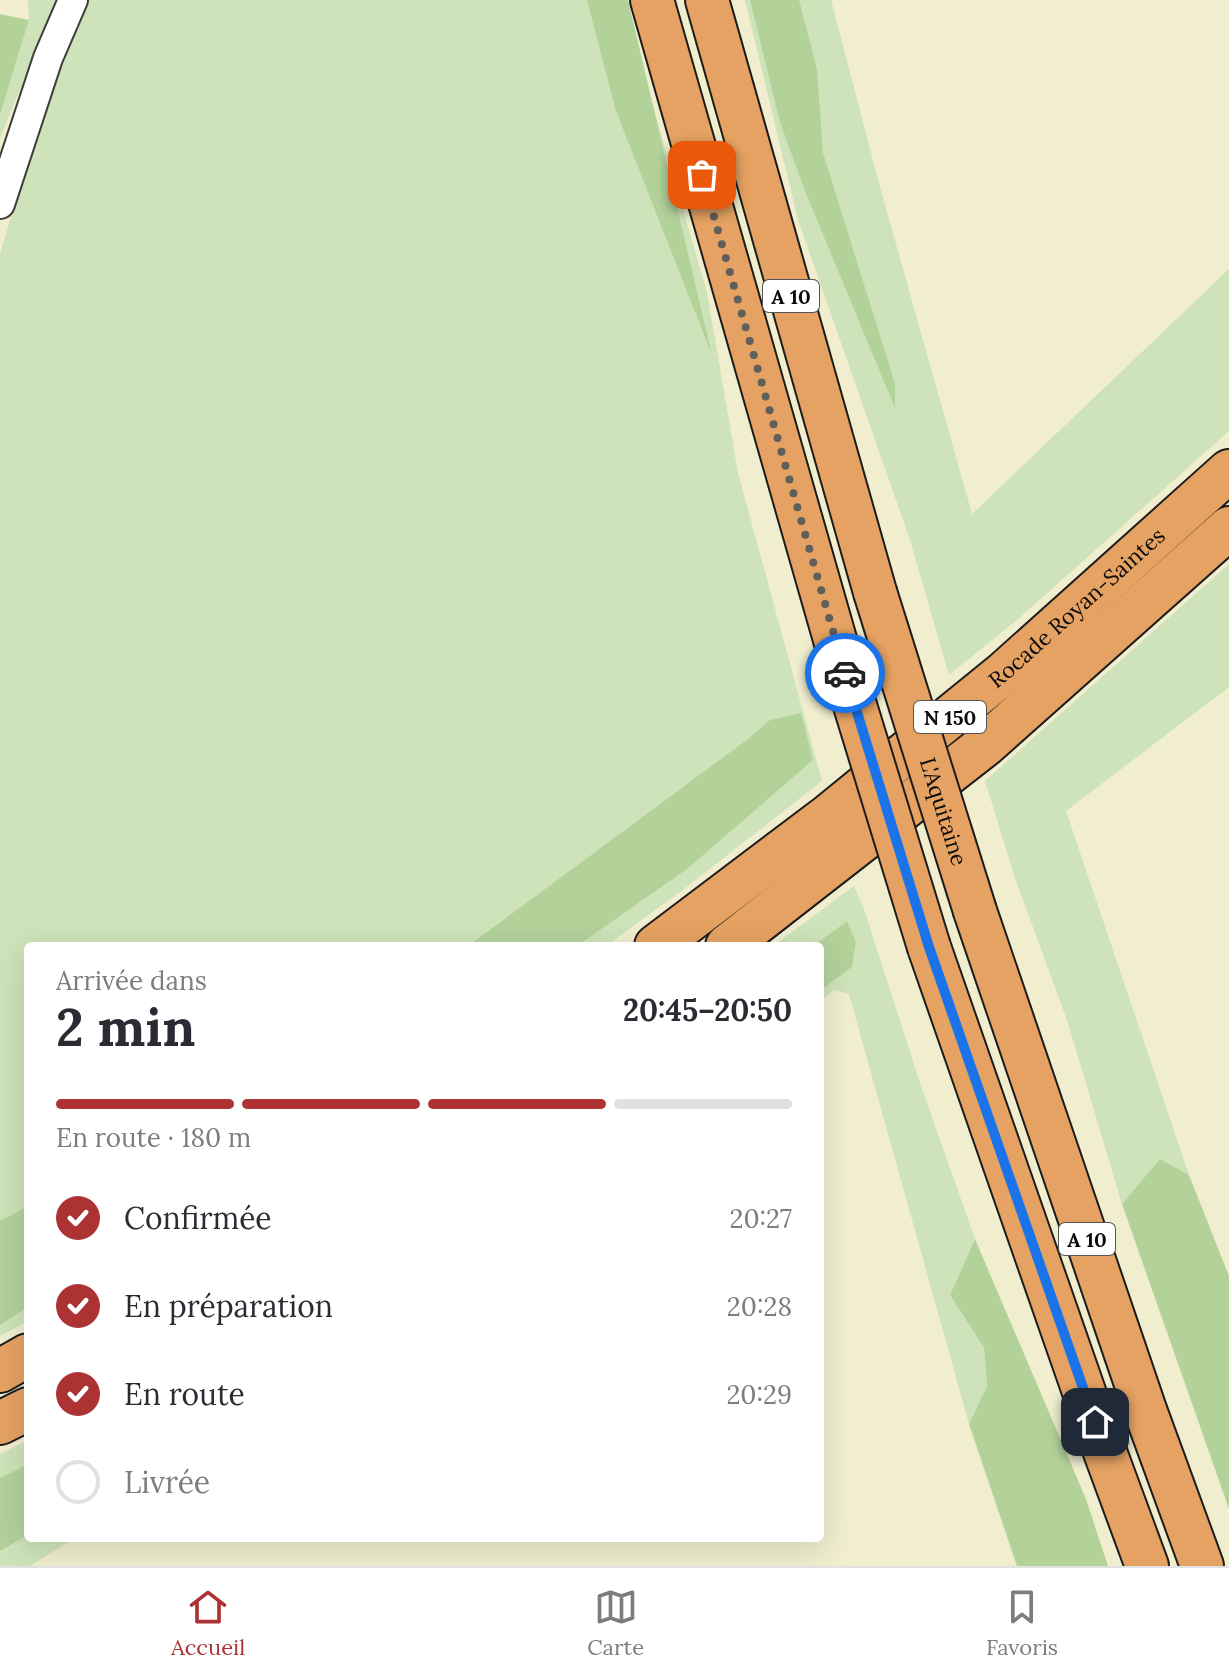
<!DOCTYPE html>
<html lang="fr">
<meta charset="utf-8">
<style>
:root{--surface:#fff;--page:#f2f2f3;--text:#2b2b33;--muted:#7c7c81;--line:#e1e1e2;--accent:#ac3234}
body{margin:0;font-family:Lora,serif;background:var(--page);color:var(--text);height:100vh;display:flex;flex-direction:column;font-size:30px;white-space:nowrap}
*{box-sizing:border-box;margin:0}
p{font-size:26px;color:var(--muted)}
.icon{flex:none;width:44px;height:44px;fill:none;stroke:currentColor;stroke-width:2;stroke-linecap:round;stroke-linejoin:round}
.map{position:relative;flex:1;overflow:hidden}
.panel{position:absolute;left:24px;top:942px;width:800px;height:600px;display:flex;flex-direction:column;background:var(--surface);border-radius:8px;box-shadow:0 8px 32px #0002}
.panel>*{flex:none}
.pin{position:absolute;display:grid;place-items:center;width:68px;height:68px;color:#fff;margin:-34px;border-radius:16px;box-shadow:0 4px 12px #0006}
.courier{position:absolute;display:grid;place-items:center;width:80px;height:80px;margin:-40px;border:6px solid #1a73e8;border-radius:50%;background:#fff;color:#222;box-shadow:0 2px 10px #0007}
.summary em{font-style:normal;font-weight:800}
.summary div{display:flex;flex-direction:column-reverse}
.summary{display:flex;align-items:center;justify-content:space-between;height:136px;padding:0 32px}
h1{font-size:52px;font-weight:800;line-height:60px}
.bar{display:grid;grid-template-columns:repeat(4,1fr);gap:12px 8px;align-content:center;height:96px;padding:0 32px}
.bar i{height:10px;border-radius:6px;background:var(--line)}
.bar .active{background:var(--accent)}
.bar p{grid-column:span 4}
ol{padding:0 32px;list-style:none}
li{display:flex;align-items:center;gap:24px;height:88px}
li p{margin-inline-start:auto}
li .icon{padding:8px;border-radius:50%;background:var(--accent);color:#fff;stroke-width:4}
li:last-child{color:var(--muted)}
li i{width:44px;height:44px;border:4px solid var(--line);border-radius:50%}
.dock{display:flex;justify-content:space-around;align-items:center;height:112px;border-top:2px solid var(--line);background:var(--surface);font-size:22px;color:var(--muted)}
.dock a{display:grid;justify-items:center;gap:4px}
.dock .active{color:var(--accent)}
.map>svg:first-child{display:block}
.farmland{fill:#f0eecf;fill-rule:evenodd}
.green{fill:#cee3b9}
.forest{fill:#b2d29a}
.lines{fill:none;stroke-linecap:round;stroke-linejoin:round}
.minor-casing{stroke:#3e3e3e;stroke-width:32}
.highway-casing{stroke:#1c1c1c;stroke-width:46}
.minor{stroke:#fff;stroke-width:28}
.highway{stroke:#e5a262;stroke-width:42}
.highway-bridge-casing{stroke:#1c1c1c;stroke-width:46;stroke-linecap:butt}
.highway-bridge{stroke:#e5a262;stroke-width:42}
.done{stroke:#605f5a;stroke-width:8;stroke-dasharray:0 14.4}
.route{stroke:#1a73e8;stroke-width:10}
.labels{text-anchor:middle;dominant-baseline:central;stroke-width:8;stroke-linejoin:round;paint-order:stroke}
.shield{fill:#fff;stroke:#545454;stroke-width:2}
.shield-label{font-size:20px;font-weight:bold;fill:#0b0b0b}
.street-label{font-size:22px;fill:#0b0b0b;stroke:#fff}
</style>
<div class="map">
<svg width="1229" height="1566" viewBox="0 0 1229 1566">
<rect width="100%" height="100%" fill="#fdfaec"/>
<path class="farmland" d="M0 0H1229V1566H0V115L29 20 0 14ZM28 946H820V1538H28Z"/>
<path class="green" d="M28 0H57L0 138V115L29 20Z
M84 0H628L652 103 707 292 738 473 822 781 684 889 606 946H28V1321L0 1336V254L48 91Z
M745 0H831L880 187 972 514 1229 269V431L1017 620 949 675 909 537 798 220Z
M1229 564V687L1066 811 1189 1175 1160 1159 1122 1204 1067 1020 1015 878 985 781Z
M854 886 864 909 920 1083 975 1239 950 1295 984 1348 987 1386 969 1424 849 994 834 990 820 1002V991L852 967 856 942 847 921 813 946H773Z
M28 1440V1464L0 1478V1454Z
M28 1535V1538H75L30 1566H0V1551Z"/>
<path class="forest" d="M587 0H628L712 355 616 111Z
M750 0H799L817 69 823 153 895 384V408L805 191 780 122Z
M0 14 29 20 0 115Z
M801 713 813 760 687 869 577 946H468L748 739 770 720Z
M847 921 856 942 852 967 820 991V946H813Z
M1160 1159 1189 1175 1229 1276V1509L1122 1204Z
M28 1206V1307L0 1325V1221Z
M975 1239 1086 1499 1108 1566H1017L969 1424 987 1386 984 1348 950 1295Z
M28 1464V1535L0 1551V1478Z"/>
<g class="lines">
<g class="minor-casing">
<path id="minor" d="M0 204 48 58 73 0"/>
</g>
<g class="highway-casing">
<g id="highway">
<path d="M652 0 838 650"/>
<path d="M707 0 875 592"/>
<path d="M975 911 1145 1410 1202 1566"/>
<path id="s1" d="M656 946 828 816 1005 672 1229 471"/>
<path d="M727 946 985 745 1229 528"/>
<path d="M929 947 1105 1452 1147 1566"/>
<path d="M0 1371 28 1355"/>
<path d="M0 1423 28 1409"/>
</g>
</g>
<use href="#minor" class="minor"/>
<use href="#highway" class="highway"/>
<g class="highway-bridge-casing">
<g id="highway-bridge">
<path id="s2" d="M875 592 975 911"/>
<path d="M838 650 929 947"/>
</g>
</g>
<use href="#highway-bridge" class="highway-bridge"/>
</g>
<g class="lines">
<path class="done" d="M702 175 845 673"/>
<path class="route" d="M845 673 929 947 1095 1422"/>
</g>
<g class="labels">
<g class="shield">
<rect x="763" y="280" width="56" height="32" rx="6"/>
<rect x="914" y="701" width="72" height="32" rx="6"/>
<rect x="1059" y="1223" width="56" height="32" rx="6"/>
</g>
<g class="shield-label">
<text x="791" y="296">A 10</text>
<text x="950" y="717">N 150</text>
<text x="1087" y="1239">A 10</text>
</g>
<g class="street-label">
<text stroke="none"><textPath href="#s1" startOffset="540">Rocade Royan-Saintes</textPath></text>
<text stroke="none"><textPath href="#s2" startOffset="230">L'Aquitaine</textPath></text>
</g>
</g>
</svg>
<div class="pin" style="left:702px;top:175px;background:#ea580c"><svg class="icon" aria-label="bag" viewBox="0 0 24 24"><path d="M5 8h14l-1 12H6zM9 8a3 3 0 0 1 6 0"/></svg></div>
<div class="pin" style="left:1095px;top:1422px;background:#1f2937"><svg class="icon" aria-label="home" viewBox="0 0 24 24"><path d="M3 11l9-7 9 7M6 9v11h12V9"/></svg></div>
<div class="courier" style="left:845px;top:673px"><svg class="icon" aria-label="car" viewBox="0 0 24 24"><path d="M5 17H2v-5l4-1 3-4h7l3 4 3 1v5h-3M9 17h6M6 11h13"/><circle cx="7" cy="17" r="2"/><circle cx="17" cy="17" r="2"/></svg></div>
<section class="panel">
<div class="summary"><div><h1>2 min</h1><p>Arrivée dans</p></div><em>20:45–20:50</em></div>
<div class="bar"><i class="active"></i><i class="active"></i><i class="active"></i><i></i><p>En route · 180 m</p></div>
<ol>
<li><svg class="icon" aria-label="check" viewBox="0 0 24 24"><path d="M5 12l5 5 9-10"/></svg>Confirmée<p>20:27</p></li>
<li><svg class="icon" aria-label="check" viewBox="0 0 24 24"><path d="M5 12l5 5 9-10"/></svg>En préparation<p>20:28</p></li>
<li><svg class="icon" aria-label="check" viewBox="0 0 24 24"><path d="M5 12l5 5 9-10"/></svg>En route<p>20:29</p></li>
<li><i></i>Livrée</li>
</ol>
</section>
</div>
<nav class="dock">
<a class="active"><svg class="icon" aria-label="home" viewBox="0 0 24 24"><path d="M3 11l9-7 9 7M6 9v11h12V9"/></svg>Accueil</a>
<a><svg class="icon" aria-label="map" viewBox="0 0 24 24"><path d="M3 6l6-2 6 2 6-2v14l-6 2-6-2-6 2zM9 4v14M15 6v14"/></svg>Carte</a>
<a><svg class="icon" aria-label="saved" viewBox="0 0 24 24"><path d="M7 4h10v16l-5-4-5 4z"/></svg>Favoris</a>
</nav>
